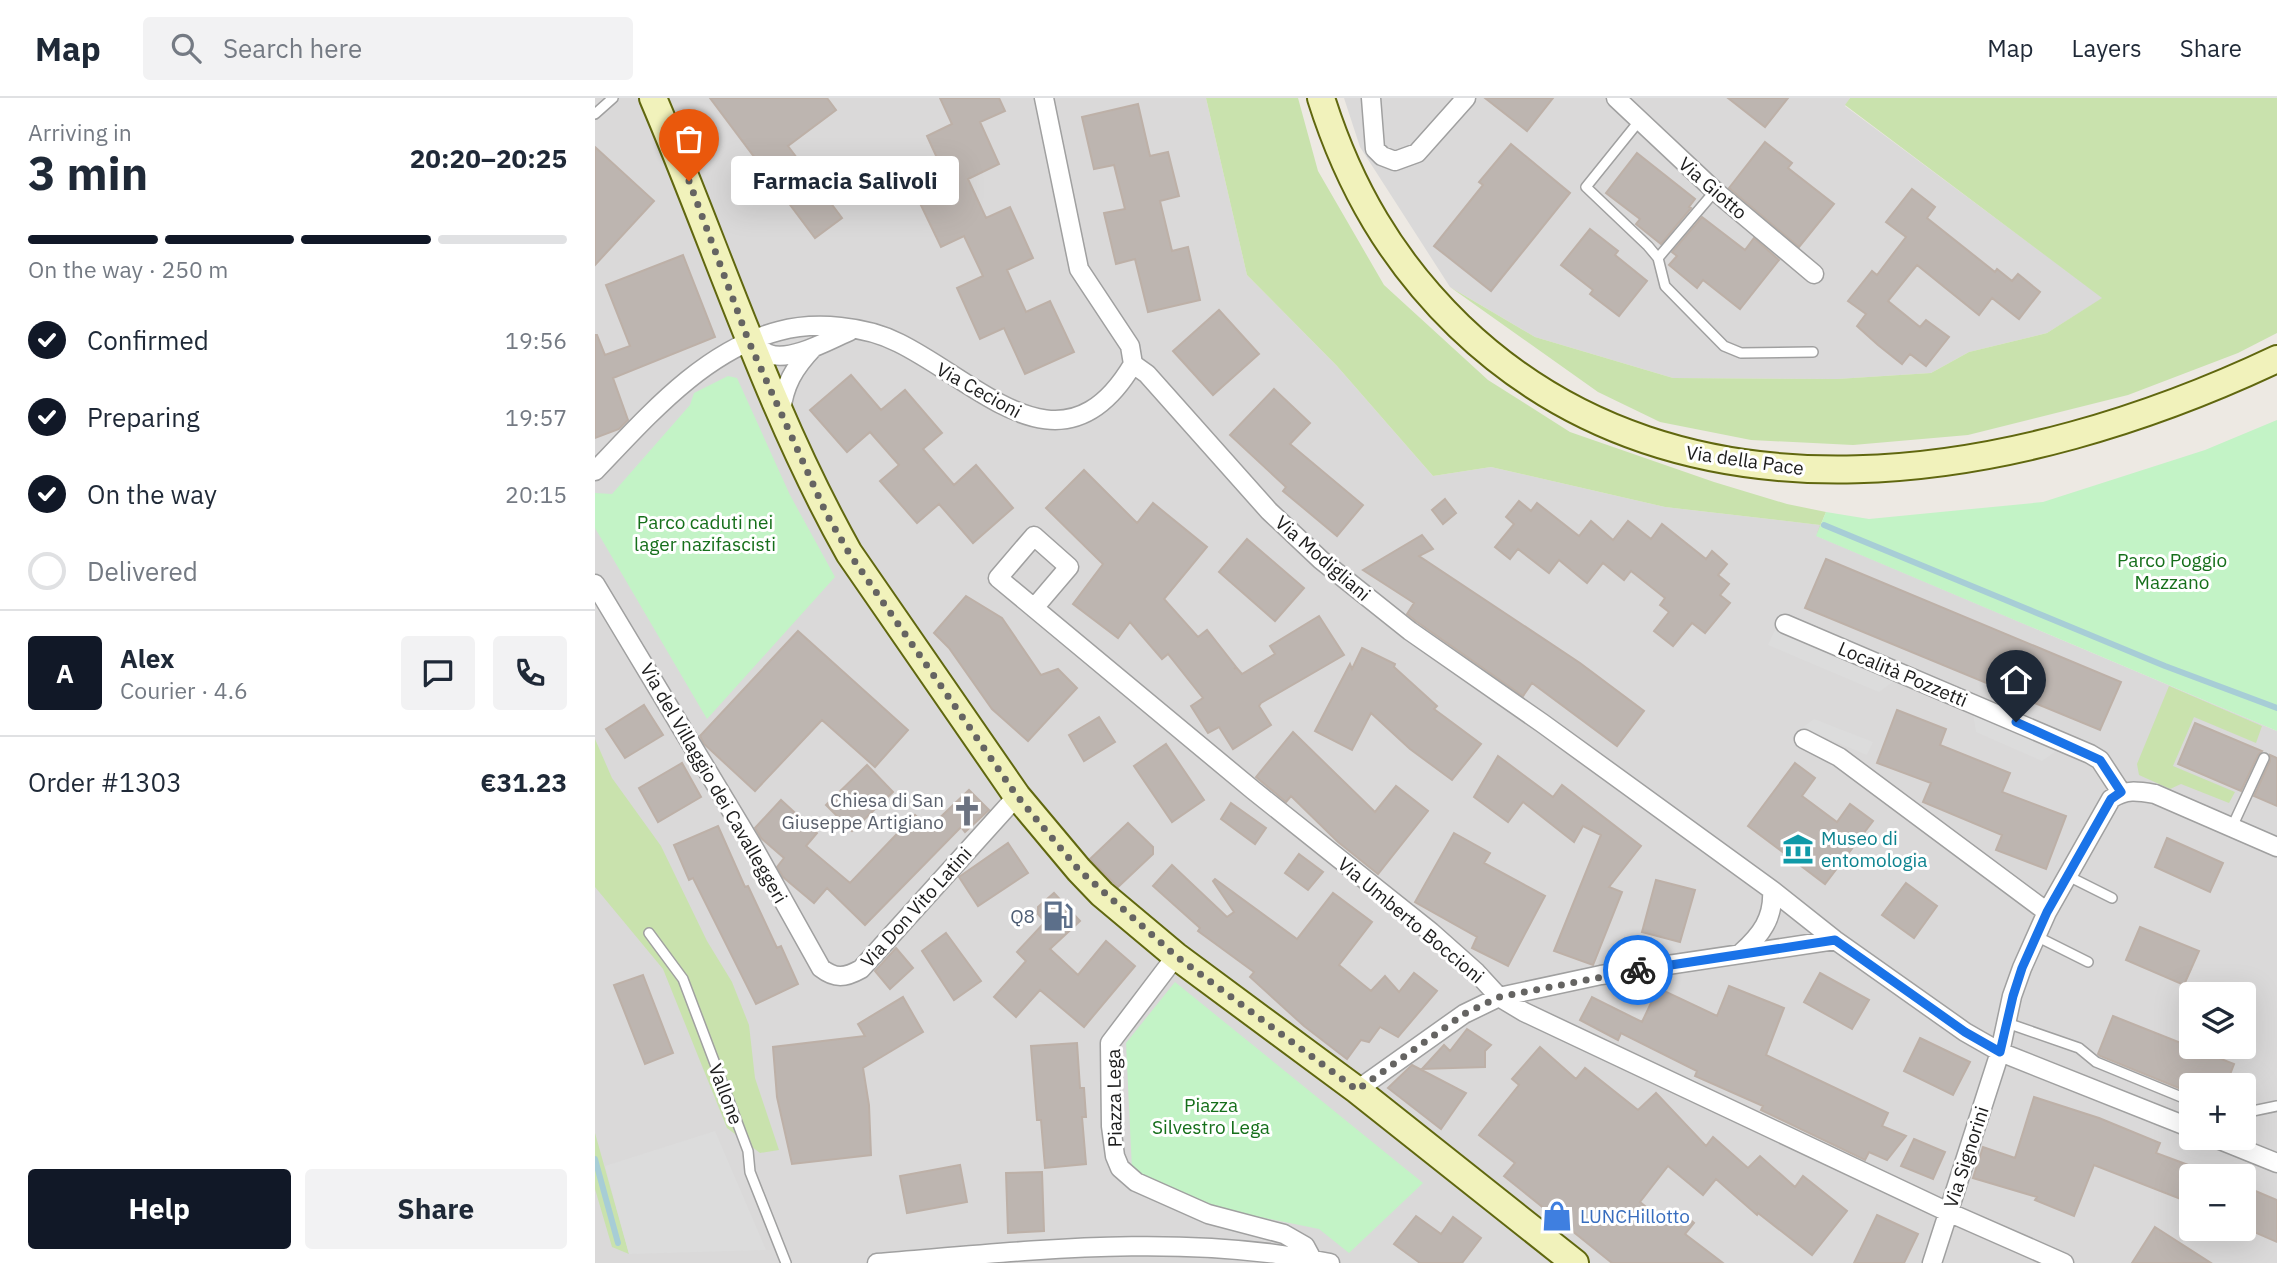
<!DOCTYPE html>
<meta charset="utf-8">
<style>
:root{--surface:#fff;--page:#f2f2f3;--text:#1f2937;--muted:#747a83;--line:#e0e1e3;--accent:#111827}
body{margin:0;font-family:"IBM Plex Sans",sans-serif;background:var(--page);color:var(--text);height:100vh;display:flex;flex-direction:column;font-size:26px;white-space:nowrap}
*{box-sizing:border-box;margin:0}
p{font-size:23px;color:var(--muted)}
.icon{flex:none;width:38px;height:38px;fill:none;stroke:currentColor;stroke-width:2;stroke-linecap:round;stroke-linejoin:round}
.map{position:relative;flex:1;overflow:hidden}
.sheet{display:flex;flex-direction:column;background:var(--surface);width:595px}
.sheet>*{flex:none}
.controls{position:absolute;left:1584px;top:884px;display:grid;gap:14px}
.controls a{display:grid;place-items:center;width:77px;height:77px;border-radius:7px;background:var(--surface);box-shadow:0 7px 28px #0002;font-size:35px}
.pin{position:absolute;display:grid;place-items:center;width:60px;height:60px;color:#fff;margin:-72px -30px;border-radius:50% 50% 50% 0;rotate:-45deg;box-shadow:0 0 7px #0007}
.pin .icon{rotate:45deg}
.courier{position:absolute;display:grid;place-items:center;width:70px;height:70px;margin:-35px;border:5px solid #1a73e8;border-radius:50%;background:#fff;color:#222;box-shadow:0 2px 9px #0007}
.bubble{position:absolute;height:49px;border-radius:7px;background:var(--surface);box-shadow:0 7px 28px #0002;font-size:23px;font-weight:700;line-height:49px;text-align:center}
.summary em{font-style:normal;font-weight:700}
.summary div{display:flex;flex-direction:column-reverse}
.summary{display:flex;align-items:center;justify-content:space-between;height:119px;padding:0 28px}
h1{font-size:46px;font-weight:700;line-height:52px}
.bar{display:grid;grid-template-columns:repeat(4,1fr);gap:10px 7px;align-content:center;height:84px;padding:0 28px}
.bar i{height:9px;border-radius:5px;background:var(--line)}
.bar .active{background:var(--accent)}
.bar p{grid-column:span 4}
.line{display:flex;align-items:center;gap:18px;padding:0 28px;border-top:2px solid var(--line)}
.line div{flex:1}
.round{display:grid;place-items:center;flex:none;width:74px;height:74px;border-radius:7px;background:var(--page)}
ol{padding:0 28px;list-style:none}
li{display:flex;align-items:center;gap:21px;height:77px}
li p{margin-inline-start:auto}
li .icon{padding:7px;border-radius:50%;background:var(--accent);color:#fff;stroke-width:4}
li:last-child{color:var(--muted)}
li i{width:38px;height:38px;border:4px solid var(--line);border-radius:50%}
.cta{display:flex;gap:14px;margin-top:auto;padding:14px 28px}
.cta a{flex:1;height:80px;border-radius:7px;background:var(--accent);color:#fff;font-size:28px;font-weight:700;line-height:80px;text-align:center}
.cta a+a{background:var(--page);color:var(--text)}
header{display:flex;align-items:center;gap:42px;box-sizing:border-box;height:98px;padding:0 35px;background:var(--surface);border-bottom:2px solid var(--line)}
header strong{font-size:33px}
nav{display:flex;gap:38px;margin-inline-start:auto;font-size:24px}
.search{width:490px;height:63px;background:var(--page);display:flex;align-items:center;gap:18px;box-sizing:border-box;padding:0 24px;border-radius:7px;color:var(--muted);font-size:26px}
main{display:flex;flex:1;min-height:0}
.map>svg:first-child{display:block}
.residential{fill:#dad9d9;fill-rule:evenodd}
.grass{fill:#c9e2ad}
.park{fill:#c3f3c6}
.parking{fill:#dcdcdc}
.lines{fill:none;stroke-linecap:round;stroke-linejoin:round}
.stream{stroke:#a7cdd6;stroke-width:6}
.building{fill:#bdb5b0;stroke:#bdb0a7;stroke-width:2}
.lane-casing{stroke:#a0a0a0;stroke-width:12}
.street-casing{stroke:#a0a0a0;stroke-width:21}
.secondary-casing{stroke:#60670f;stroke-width:30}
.lane{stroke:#fff;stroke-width:9}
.street{stroke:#fff;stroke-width:18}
.secondary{stroke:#f1f2bb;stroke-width:26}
.done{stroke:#656462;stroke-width:7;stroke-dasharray:0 12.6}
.route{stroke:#1a73e8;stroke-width:9}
.labels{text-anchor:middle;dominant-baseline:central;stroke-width:6;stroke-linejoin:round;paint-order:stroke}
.street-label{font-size:19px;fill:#1c1c1c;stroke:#fff}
.park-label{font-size:19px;fill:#166f1b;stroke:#fff}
.worship-label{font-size:19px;fill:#5b616d;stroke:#fff;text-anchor:end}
.culture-label{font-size:19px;fill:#0d838f;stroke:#fff;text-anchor:start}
.service-label{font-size:19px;fill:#4e5e75;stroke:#fff;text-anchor:end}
.shop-label{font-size:19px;fill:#366cbe;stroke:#fff;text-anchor:start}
</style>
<header>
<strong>Map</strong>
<div class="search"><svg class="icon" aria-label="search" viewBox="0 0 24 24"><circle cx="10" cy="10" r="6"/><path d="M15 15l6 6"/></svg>Search here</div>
<nav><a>Map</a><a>Layers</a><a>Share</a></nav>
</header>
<main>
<section class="sheet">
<div class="summary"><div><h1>3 min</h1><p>Arriving in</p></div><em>20:20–20:25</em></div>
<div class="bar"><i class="active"></i><i class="active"></i><i class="active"></i><i></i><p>On the way · 250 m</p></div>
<ol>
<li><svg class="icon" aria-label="check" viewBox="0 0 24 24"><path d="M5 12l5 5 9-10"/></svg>Confirmed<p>19:56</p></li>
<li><svg class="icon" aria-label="check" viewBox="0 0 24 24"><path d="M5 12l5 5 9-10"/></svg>Preparing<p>19:57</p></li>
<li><svg class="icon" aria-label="check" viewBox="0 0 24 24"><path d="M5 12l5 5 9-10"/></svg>On the way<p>20:15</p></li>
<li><i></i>Delivered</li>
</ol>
<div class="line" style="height:126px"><b class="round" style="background:var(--accent);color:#fff">A</b><div><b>Alex</b><p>Courier · 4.6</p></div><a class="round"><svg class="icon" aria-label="chat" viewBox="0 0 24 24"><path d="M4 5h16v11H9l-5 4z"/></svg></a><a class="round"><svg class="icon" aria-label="phone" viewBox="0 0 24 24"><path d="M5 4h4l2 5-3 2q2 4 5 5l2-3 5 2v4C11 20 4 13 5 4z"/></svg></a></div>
<div class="line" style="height:91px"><div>Order #1303</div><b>€31.23</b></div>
<div class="cta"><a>Help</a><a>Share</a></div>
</section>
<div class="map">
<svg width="1682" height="1165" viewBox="0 0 1682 1165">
<rect width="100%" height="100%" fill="#ede9e3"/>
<path class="residential" d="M0 0H611L652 177 742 268 838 378 896 369 1070 409 1226 427 1222 438 1682 633V1165H0ZM1596 896H1648V948H1596ZM1596 987H1648V1040H1596ZM1596 1078H1648V1130H1596Z
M749 0H1255L1250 8 1508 200 1452 235 1374 254 1336 275 1242 281 1078 280 940 239 855 189 765 49Z"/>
<path class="grass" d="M611 0H703L723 73 789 187 893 282 975 334 1119 384 1192 406 1231 414 1221 438 1225 427 1070 409 896 369 838 378 742 268 652 177Z
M1255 0H1682V235L1643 255 1533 297 1373 337 1258 347 1156 342 1065 324 1003 294 855 189 940 239 1078 280 1242 281 1336 275 1374 254 1452 235 1507 200 1250 7Z
M1574 588 1667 628 1661 645 1599 619 1578 668 1640 694 1634 705 1586 686 1575 691 1544 677 1542 666Z
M0 641 17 680 66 748 112 843 137 884 154 927 160 980 184 1052 165 1055 132 1030 68 871 0 789Z
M0 1035 34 1156 17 1149 0 1091Z"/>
<path class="park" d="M133 278 142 280 195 397 240 479 112 621 0 430V395L17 396 95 307 99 295Z
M1682 322V633L1221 438 1231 414 1274 421 1448 404 1610 352Z
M580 884 828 1085 754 1155 724 1131 615 1109 537 1072 531 945Z"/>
<path class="parking" d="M1180 532 1300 582 1284 594 1173 547Z
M1378 616 1464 651 1447 663 1381 634Z
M1219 621 1278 644 1272 657 1207 630Z
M120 1033 171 1152 34 1156 10 1068Z"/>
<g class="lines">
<path class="stream" d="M1229 427 1570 568 1682 610
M0 1061 23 1145"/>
</g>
<path class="building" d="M115 0H232L241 12 193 48 247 120 220 140Z
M345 0H404L410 13 385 24 404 66 373 81 391 120 415 109 438 160 412 172 431 214 455 203 479 254 430 276 409 230 385 241 362 190 388 178 369 138 346 149 322 99 353 84 332 38 357 26Z
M890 0H958L932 33Z
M1133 0H1193L1170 29Z
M543 6 555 58 573 54 584 98 565 103 577 153 593 149 605 202 553 214 540 161 521 166 509 115 530 111 519 67 499 71 487 19Z
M1170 44 1197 65 1193 70 1239 106 1204 149 1134 90Z
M916 46 975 95 896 193 839 148 888 87 884 84Z
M0 49 59 103 0 167Z
M1042 55 1100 101 1094 109 1096 110 1066 146 1041 126 1045 121 1011 95Z
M1317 91 1340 109 1332 120 1400 174 1402 171 1417 183 1423 176 1445 194 1424 221 1397 200 1384 217 1322 167 1293 203 1325 229 1331 222 1354 239 1331 268 1315 256 1307 266 1283 247 1262 228 1271 216 1253 203 1277 173 1282 177 1311 139 1291 124Z
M1107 119 1150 152 1159 140 1184 162 1145 211 1108 182 1102 190 1074 167 1082 158 1077 154Z
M995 131 1023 153 1020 157 1052 183 1024 218 995 196 998 192 966 167Z
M88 157 120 239 18 280 33 322 24 331 0 340V237H2L10 257 35 248 11 187Z
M624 212 664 256 618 297 578 253Z
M256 277 286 312 310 292 347 335 328 351 359 387 381 367 418 410 378 445 344 406 322 425 285 383 304 367 275 334 252 354 215 312Z
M679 291 715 325 695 346 768 407 742 438 688 393 691 389 635 337Z
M489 372 542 425 558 405 612 449 569 501 603 539 612 532 641 569 639 571 641 569 647 576 680 556 675 548 724 518 749 557 666 605 664 608 676 627 638 651 624 629 613 635 596 608 608 600 573 556 567 561 535 524 523 540 478 506 508 466 451 410Z
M850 401 861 415 848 426 837 412Z
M924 403 936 413 942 405 984 438 996 423 1018 442 1033 423 1056 441 1067 426 1111 461 1117 453 1132 466 1123 477 1134 486 1125 497 1135 505 1110 535 1097 525 1078 548 1059 533 1074 514 1065 507 1070 500 1036 473 1029 482 1008 465 992 485 964 462 954 475 923 451 915 461 900 449 919 426 911 419Z
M827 437 838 451 824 458 985 565 1049 613 1022 648 937 585 928 598 822 524 812 516 819 505 768 472Z
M652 441 709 490 680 523 624 474Z
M1231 461 1526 584 1505 632 1210 510Z
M371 498 407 520 446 577 463 571 482 590 433 643 397 611 354 550 339 535Z
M203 533 313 632 280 669 227 622 160 693 109 646 105 638Z
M767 550 800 566 799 569 842 608 839 611 886 646 857 682 815 651 776 615 757 652 720 633 755 566 757 571Z
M49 607 68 637 30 660 11 631Z
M1302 612 1351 631 1345 647 1415 675 1407 694 1471 718 1451 771 1401 752 1407 737 1328 704 1336 685 1282 665Z
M504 619 520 644 489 663 474 637Z
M1600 625 1667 653 1663 657 1646 693 1583 666Z
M698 634 780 714 801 688 833 713 783 776 743 744 696 698 691 704 661 679Z
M571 646 609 702 577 724 539 668Z
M1675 657 1682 660V708L1659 698 1675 663Z
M903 658 958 699 967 687 1046 748 1014 789 1027 794 998 867 959 853 1006 737 988 728 979 744 928 704 913 724 879 699Z
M87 665 106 699 63 724 44 690Z
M1200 665 1220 680 1207 698 1242 724 1255 706 1278 723 1230 786 1153 728Z
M272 667 298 694 257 733 231 707Z
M374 692 394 712 370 734 366 729 270 827 232 790 219 805 188 779 182 769 189 760 166 740 160 730 186 702 222 735 211 748 255 785 320 717 334 730Z
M636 705 671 730 660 746 626 721Z
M533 725 558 749V756L523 789 495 761Z
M123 728 150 789 153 788 182 850 186 848 203 886 161 906 98 780 94 782 79 747Z
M859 735 895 755 889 765 950 798 913 868 877 850 882 839 820 804Z
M1572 740 1628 765 1615 794 1560 769Z
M413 745 433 775 383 808 364 779Z
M704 756 728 774 713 792 690 775Z
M577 767 632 819 639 814 618 783 620 781 702 841 738 795 777 824 744 867 776 893 790 878 804 894 819 875 842 893 803 939 785 929 774 944 766 942 752 961 709 928 655 879 659 874 603 833 605 830 558 788Z
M1061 782 1100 792 1085 844 1047 834Z
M1311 785 1342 808 1319 840 1287 817Z
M459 795 485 823 455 851 483 877 511 843 540 868 489 929 445 892 421 919 399 899 431 863 422 854 450 824 443 816V809Z
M1545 829 1604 853 1589 887 1531 862Z
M351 835 386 883 359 902 327 853Z
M301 850 318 870 295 891 280 873Z
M1225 875 1274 902 1257 931 1209 904Z
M48 877 78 955 50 966 19 887Z
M1134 888 1189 910 1171 957 1293 1015 1287 1028 1311 1038 1292 1062 1274 1054 1270 1062 1166 1012 1168 1008 1100 978 1102 973 1026 935 1023 942 985 922 997 899 1047 924 1063 890 1122 918Z
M308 899 328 934 268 970 274 1007 276 1057 197 1066 182 999 178 949 270 938 263 926Z
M1518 918 1639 966 1631 987H1596V995L1505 958 1503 956Z
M872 931 896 947 890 953V969L827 971 849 947 855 953Z
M1325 940 1375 964 1358 997 1309 973Z
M482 945 485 990H489L491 1019H487L491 1066 450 1070 446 1022H442L436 948Z
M945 949 981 981 990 970 1043 1012 1061 995 1111 1048 1118 1039 1153 1070 1165 1058 1200 1089 1208 1078 1252 1113 1217 1157 1163 1115 1162 1117 1121 1081 1108 1097 1073 1068 1045 1104 1071 1125 1082 1111 1099 1125 1090 1136 1128 1165H1017L909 1078 920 1065 884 1037 924 987 917 981Z
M817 967 871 995 846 1031 793 990Z
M1439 999 1504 1020 1565 1045 1561 1055 1596 1068V1105L1499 1067 1479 1118 1440 1102 1442 1099 1378 1080 1388 1049 1420 1060Z
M1319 1041 1350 1054 1338 1081 1306 1068Z
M365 1067 372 1104 312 1115 305 1078Z
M447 1074 449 1133 413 1135 411 1075Z
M1658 1092 1682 1102V1144L1648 1129V1113Z
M1282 1117 1323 1136 1309 1165H1259Z
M821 1118 846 1136 858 1119 886 1140 867 1165H825L799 1146Z
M1560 1129 1616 1165H1537Z"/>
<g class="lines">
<g class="lane-casing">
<path id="lane" d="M0 16 18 0
M1045 22 991 89 1053 148 1063 160 1070 188 1129 248 1146 255 1218 254
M1063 160 1120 93
M1637 729 1669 660
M1473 778 1517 800
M54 835 88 881 153 1053 155 1074 191 1165
M1441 838 1493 864
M1412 925 1484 950 1501 964 1596 1003
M1648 1015 1682 1008"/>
</g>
<g class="street-casing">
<path id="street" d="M449 0 484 171 535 248 538 266 552 276 674 413 726 462 815 533 947 625 1177 792 1240 842 1370 934 1405 954 1596 1030
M776 0 780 51 787 58 800 63 822 55 871 0
M1021 0 1120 93 1219 176
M154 244C160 248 167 253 174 256 196 264 234 242 255 233
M186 314C189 287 199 270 218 250
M0 373C52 319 109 252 184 233 221 223 271 228 304 245 385 285 468 384 538 266
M0 486 160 752 226 870C240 881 250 880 266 871L422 698
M439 510 474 469 439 438 403 480 658 692 836 834 881 874 904 899 929 914 1353 1114 1469 1165
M1190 526 1495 656 1505 662 1526 694
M1209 641 1244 659 1452 814
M1146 855C1166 837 1179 820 1177 792
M581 858 515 945 516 1028 520 1058 525 1070 541 1084 613 1116 689 1136 710 1148 717 1161
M762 992 869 916 904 899 1006 877 1240 842
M1620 1040 1682 1065
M282 1165C433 1153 585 1134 735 1165
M1337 1165 1405 954 1417 898 1427 870 1452 814 1516 701C1531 691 1542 693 1560 696L1682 749"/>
</g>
<g class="secondary-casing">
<path id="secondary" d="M58 0C123 152 173 311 254 455L422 698 484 772 507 796 581 858 762 992 980 1165
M726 0C754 89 797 163 864 228 1089 445 1426 382 1682 261"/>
</g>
<use href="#lane" class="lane"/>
<use href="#street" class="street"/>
<use href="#secondary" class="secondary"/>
</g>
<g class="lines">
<path class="done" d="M94 83 154 244 231 415 254 455 422 698 484 772 581 858 762 992 869 916 904 899 1043 872"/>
<path class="route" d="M1043 872 1240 842 1370 934 1405 954 1418 898 1427 870 1452 814 1516 701 1526 694 1505 662 1421 624"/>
</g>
<defs>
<g id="church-bare" transform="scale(2.415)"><path d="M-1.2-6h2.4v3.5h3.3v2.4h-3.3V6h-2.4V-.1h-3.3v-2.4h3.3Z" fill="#6b7280" stroke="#fff" stroke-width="2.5" paint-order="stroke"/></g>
<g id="museum-bare" transform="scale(2.415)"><path d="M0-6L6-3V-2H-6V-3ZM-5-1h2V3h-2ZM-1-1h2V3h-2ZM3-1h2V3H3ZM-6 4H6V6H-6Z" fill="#0f9aa8" stroke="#fff" stroke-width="2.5" paint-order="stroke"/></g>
<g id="fuel-bare" transform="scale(2.415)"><path d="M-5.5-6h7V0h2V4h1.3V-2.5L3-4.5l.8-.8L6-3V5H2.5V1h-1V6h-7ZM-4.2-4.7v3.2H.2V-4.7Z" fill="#5c6f8a" stroke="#fff" stroke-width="2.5" paint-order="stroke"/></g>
<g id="shop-bare" transform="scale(2.415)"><path d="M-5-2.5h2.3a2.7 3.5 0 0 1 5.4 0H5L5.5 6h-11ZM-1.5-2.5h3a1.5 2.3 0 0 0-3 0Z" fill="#3f7fe0" stroke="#fff" stroke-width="2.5" paint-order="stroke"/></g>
</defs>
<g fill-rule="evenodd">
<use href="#church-bare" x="372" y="713"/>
<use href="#museum-bare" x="1203" y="751"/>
<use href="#fuel-bare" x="463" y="818"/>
<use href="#shop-bare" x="962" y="1118"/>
</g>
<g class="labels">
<g class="street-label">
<text transform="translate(1118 90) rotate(41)">Via Giotto</text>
<text transform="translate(384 292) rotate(29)">Via Cecioni</text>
<text transform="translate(1150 362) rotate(8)">Via della Pace</text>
<text transform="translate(728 460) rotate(41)">Via Modigliani</text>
<text transform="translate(1308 576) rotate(23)">Località Pozzetti</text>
<text transform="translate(119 685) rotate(60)">Via del Villaggio dei Cavalleggeri</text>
<text transform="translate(321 809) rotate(-48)">Via Don Vito Latini</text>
<text transform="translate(816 822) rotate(40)">Via Umberto Boccioni</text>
<text transform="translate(131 996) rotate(69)">Vallone</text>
<text transform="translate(519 1000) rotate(-91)">Piazza Lega</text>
<text transform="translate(1371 1059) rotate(-72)">Via Signorini</text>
</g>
<g class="park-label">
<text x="110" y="424">Parco caduti nei<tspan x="110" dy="22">lager nazifascisti</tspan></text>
<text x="1577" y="462">Parco Poggio<tspan x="1577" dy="22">Mazzano</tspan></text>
<text x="616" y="1007">Piazza<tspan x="616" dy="22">Silvestro Lega</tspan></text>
</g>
<g class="worship-label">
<text x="349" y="702">Chiesa di San<tspan x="349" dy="22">Giuseppe Artigiano</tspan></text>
</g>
<g class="culture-label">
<text x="1226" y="740">Museo di<tspan x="1226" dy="22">entomologia</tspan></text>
</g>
<g class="service-label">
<text x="440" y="818">Q8</text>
</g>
<g class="shop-label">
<text x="985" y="1118">LUNCHillotto</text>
</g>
</g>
</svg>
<div class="controls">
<a><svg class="icon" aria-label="layers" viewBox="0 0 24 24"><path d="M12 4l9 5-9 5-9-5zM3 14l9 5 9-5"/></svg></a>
<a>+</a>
<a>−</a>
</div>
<div class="pin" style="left:94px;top:83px;background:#ea580c"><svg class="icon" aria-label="bag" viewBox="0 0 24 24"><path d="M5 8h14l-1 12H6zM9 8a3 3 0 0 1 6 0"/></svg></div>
<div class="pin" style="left:1421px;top:624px;background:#1f2937"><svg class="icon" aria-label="home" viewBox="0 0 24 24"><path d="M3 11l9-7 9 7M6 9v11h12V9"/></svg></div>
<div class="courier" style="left:1043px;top:872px"><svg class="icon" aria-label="bike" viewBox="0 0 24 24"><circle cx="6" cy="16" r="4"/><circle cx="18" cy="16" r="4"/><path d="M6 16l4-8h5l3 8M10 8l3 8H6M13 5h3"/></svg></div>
<div class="bubble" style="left:136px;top:58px;width:228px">Farmacia Salivoli</div>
</div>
</main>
